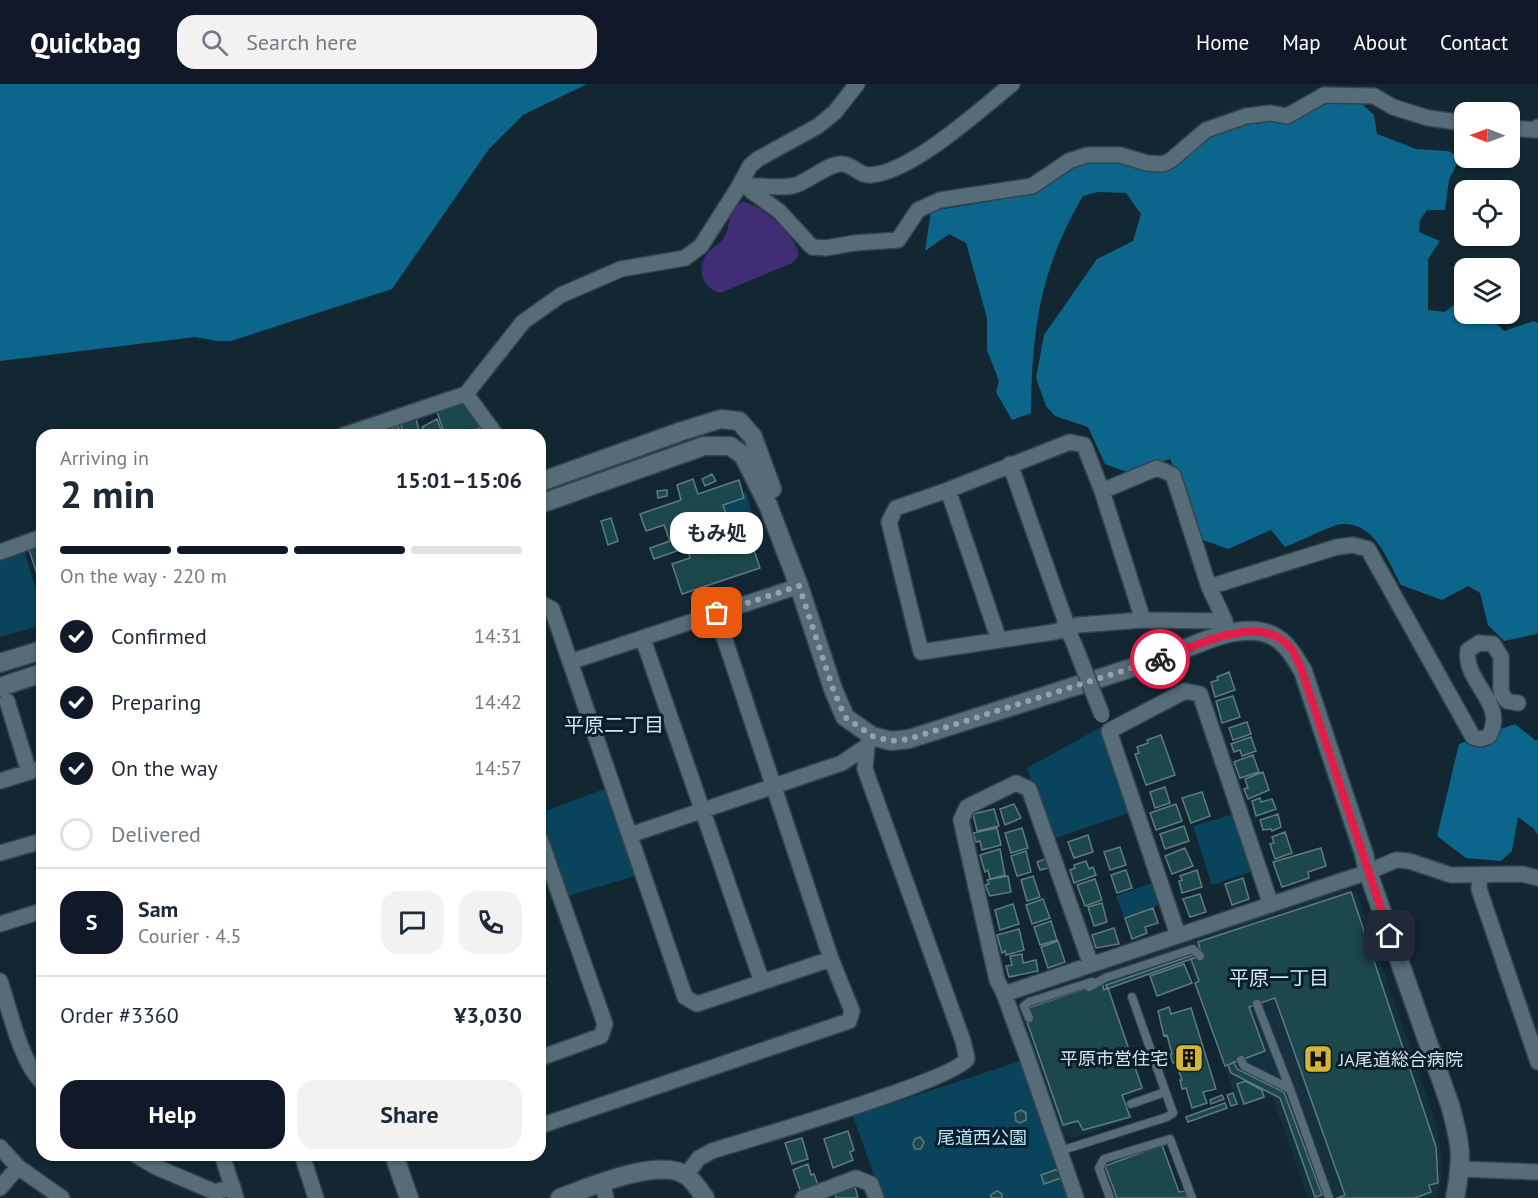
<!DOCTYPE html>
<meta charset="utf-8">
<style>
:root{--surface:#fff;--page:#f2f2f3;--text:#1f2937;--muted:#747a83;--line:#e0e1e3;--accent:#111827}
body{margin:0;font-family:"PT Sans","Noto Sans JP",sans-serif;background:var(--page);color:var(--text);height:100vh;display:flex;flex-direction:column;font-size:22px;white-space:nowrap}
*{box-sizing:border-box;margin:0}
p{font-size:20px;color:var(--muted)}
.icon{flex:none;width:33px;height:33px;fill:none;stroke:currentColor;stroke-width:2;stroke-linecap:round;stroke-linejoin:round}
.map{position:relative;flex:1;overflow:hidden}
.side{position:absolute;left:36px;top:345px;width:510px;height:732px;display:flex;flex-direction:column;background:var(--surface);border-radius:18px;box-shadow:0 2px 4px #0004}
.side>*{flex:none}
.needle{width:39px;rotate:271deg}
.controls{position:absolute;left:1454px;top:18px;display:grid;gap:12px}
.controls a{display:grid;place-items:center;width:66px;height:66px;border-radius:12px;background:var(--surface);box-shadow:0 2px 4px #0004;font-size:30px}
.pin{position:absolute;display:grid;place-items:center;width:51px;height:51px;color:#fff;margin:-26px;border-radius:12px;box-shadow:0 3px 9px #0006}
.courier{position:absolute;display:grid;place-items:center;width:60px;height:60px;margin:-30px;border:4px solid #e11d48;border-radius:50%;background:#fff;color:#222;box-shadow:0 2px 8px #0007}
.bubble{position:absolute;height:42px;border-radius:18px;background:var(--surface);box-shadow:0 2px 4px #0004;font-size:20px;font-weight:700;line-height:42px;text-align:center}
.head em{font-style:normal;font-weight:700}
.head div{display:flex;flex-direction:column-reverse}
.head{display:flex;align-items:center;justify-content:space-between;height:102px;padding:0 24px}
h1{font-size:39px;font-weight:700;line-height:45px}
.bar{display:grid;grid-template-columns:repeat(4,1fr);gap:9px 6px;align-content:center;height:72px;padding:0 24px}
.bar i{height:8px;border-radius:4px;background:var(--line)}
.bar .current{background:var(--accent)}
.bar p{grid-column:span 4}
.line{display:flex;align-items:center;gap:15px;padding:0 24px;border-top:2px solid var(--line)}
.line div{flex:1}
.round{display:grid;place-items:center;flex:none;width:63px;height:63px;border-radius:18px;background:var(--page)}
ol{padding:0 24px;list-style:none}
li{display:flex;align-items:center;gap:18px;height:66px}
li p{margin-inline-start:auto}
li .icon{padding:6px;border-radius:50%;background:var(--accent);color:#fff;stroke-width:4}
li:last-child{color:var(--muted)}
li i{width:33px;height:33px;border:3px solid var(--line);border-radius:50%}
.button{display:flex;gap:12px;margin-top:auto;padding:12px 24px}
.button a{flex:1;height:69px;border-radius:18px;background:var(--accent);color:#fff;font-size:24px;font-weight:700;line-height:69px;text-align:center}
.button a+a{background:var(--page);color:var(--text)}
header{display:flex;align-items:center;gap:36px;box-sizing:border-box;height:84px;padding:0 30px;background:var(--accent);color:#fff}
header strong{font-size:28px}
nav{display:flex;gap:33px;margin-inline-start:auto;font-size:21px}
.search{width:420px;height:54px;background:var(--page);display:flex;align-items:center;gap:15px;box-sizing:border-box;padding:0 21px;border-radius:18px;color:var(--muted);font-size:22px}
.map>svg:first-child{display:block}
.built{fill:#153140}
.green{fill:#0a435c}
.forest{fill:#0c658a}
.water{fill:#3f2e76}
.building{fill:#1c474c;stroke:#5f7b7f;stroke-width:1.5}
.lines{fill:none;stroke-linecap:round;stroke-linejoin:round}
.lane-casing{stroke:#34434c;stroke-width:10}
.street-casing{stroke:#34434c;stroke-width:18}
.secondary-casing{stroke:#34434c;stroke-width:21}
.lane{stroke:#566c79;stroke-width:8}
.street{stroke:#566c79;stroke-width:15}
.secondary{stroke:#566c79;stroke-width:18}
.street-bridge-casing{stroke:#34434c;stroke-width:18;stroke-linecap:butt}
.street-bridge{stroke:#566c79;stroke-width:15}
.done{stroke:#94a2ab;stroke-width:6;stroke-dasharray:0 10.8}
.route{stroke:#e11d48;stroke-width:8}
.labels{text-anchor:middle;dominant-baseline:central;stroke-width:6;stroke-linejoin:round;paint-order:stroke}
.poi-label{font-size:18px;fill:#d9e5ec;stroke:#091e28;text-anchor:end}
.park-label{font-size:18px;fill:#b6e4fe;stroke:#091e28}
.neighbourhood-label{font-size:20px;fill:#cfe8f7;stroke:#091e28}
</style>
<header>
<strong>Quickbag</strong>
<div class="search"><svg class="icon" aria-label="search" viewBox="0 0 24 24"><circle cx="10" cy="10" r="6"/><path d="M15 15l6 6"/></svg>Search here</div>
<nav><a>Home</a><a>Map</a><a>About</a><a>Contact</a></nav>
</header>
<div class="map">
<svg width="1538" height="1114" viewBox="0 0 1538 1114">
<rect width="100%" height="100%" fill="#132732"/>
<path class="built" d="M1346 805 1357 809 1437 1042 1441 1069V1096L1437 1114H1308L1272 1012 1239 1023 1187 877 1109 904 1145 1006 1126 1013 1133 1034 1073 1054 1064 1050 1017 926 1020 915Z"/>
<path class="green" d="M746 408 759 455 712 470 706 450 730 443 723 421 744 414 743 409Z
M24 466 42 525V541L0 553V475Z
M1101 643 1131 728 1053 755 1027 684Z
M607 704 638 791 568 812 540 729Z
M1234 730 1253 787 1212 801 1193 742Z
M1155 798 1162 820 1124 833 1116 812Z
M1020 977 1068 1114H882L853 1032Z"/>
<path class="forest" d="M0 0H587L523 31 489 65 392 205 231 257H217L195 253 0 277Z
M1323 15 1359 17 1374 31 1377 50 1416 65 1448 67 1460 73 1449 96 1445 126H1427L1420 136 1419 148 1440 157 1428 175V226L1445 228 1457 218 1464 220V230H1487L1504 247 1534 237 1538 239V548L1536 550 1504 557 1488 541 1480 509 1468 502 1442 516 1401 501C1388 478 1376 438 1342 440 1334 440 1296 459 1285 463L1271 446 1228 465 1203 456 1170 375 1127 388 1105 380 1088 343 1055 332 1046 322 1036 294 1044 251 1097 175 1133 157 1141 130 1126 109 1098 108 1083 112C1040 185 1032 245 1031 329L1012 336 996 308 999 297 987 266V234L966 159 949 150 925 167 931 127 987 118 1032 107 1089 72 1166 82 1184 77 1203 55 1241 38 1268 35 1280 40Z
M1515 640 1536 657 1538 655V751L1534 745 1518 733 1512 767 1501 777 1466 774 1437 752 1459 660Z"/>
<path class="water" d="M743 118C759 119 796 152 798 168 799 173 796 176 792 179L720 209C703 204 696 186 706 171 712 163 722 159 726 150 732 136 725 126 743 118Z"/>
<path class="building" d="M463 314 481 344 464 351H445L436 325Z
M416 334 420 351H404L400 338Z
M437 335 443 351H426L422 343Z
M398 342 401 351H386L384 347Z
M712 390 716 397 705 402 702 395Z
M693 395 698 410 739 396 744 414 723 421 730 442 706 450 712 470 751 457 760 484 682 510 672 480 690 474 686 459 683 460 685 464 654 475 650 464 670 457 664 441 646 447 640 430 681 416 677 401Z
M667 406V412L658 414 657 407Z
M611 434 618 457 608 461 601 437Z
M42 457V505L28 463Z
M1229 588 1235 606 1215 613 1211 598 1218 596 1217 593Z
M1233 612 1240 633 1222 639 1216 617Z
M1247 638 1251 650 1233 656 1229 644Z
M1161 651 1175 691 1146 701 1135 670 1139 669 1137 663 1148 659 1147 656Z
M1251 653 1256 667 1242 672 1240 666 1234 668 1231 660Z
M1253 671 1259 688 1240 694 1234 678Z
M1263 688 1269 706 1248 715 1244 705 1248 704 1245 695Z
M1165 703 1170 719 1155 724 1150 708Z
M1202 708 1210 732 1191 739 1182 714Z
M1260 714 1261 718 1272 715 1276 725 1256 732 1252 717Z
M1014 720 1021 734 1005 741 1000 725Z
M1176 720 1182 737 1156 746 1150 729Z
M994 725 999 742 977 747 973 730Z
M1278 730 1281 743 1272 747 1271 745 1263 746 1260 736Z
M1184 742 1189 757 1165 765 1160 750Z
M997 744 1001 761 982 766 980 757 976 758 973 749Z
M1022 744 1028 764 1011 769 1005 749Z
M1285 748 1292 769 1275 775 1270 760 1274 759 1272 753Z
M1088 751 1093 768 1074 774 1068 758Z
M1120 763 1126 781 1110 786 1104 768Z
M1185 764 1193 782 1172 790 1165 772Z
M1321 764 1326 782 1308 788 1309 794 1282 803 1273 778Z
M1000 765 1005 791 990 795 988 786 985 788 980 771Z
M1026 767 1031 788 1017 792 1011 772Z
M1045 775 1048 784 1040 786 1037 778Z
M1086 777 1089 785 1093 783 1096 791 1074 799 1070 786 1075 784 1074 781Z
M1126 786 1132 804 1117 809 1111 791Z
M1197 786 1202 803 1182 809 1179 797 1182 796 1180 792Z
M1008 792 1011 808 990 812 985 801 989 800 987 796Z
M1033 792 1040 813 1027 817 1021 796Z
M1243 794 1249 815 1232 821 1225 800Z
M1095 795 1102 816 1085 822 1077 801Z
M1351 808 1436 1063 1438 1099 1429 1101 1431 1108 1415 1114H1337L1345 1111 1275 914 1249 923 1265 967 1225 982 1195 899 1199 897 1191 875 1202 871 1198 858Z
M1200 810 1206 828 1190 833 1183 815Z
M1043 815 1050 834 1032 840 1026 821Z
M1102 819 1107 838 1094 842 1088 823Z
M1013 820 1019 840 1000 846 995 826Z
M1153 824 1158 839 1145 843 1147 849 1132 855 1125 834Z
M1051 837 1057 856 1040 861 1034 843Z
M1114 844 1119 860 1096 864 1092 851Z
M1019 845 1024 866 1006 871 1005 867 1002 869 997 851Z
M1058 857 1065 878 1048 884 1041 863Z
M1022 870 1023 879 1036 876 1038 887 1009 893 1006 882 1012 881 1010 872Z
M1196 870 1197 873 1107 905 1106 901Z
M1184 880 1192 899 1157 912 1150 892Z
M1102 899 1104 906 1108 904 1142 1004 1122 1011 1130 1033 1083 1046 1078 1037 1063 1041 1026 935 1028 924Z
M1169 923 1171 930 1191 924 1216 1005 1203 1008 1207 1019 1192 1024 1186 1004 1182 1005 1180 996H1182L1176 978 1173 979 1170 970H1172L1167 951 1164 952 1158 927Z
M1234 978 1237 985 1284 1008 1322 1111 1315 1113 1280 1014 1231 989 1228 981Z
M1245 997 1262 1006 1264 1013 1244 1020 1237 1000Z
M1233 1009 1237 1020 1231 1022 1227 1011Z
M1222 1011 1224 1015 1211 1020 1210 1016Z
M1225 1019 1227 1024 1188 1038 1186 1033Z
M1021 1026 1026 1029V1036L1020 1039 1016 1037 1015 1029Z
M848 1047 854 1066 850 1068 853 1076 833 1084 824 1055Z
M920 1053 924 1058 921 1065H915L913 1060 915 1055Z
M802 1054 808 1075 792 1080 785 1059Z
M1162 1061 1179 1108 1185 1107 1187 1114H1117L1105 1082Z
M808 1080 811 1091 814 1090 818 1101 800 1106 793 1086Z
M1058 1085 1061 1094 1044 1100 1041 1091Z
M855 1103 858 1114H836L835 1110Z
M997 1107 1002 1110V1114H991V1111Z"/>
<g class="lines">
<g class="lane-casing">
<path id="lane" d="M1089 903 1105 894 1193 865 1200 872
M1257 920 1290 1005
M1029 934 1024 922 1029 918 1092 898
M1241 976 1244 982 1290 1005 1329 1114
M1131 1020 1165 1008
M1060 1067 1167 1033 1173 1029 1132 913
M1110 1114 1099 1084 1104 1075 1170 1055 1192 1114"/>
</g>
<g class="street-casing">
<path id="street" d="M1509 44 1536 46 1538 43
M749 101 751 107 779 127 812 163 826 164 854 159 898 156 918 126 940 116 1032 102 1069 77 1087 71H1120L1147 79 1163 80 1171 76 1206 46 1246 32 1271 29 1287 32 1324 11 1374 12 1393 23 1428 34 1464 39
M738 104 750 82 758 75 818 42 835 28 857 0
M466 310 523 238 561 211 621 185 685 174 701 162 738 104C756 99 774 105 792 102 808 99 827 79 842 80 853 80 859 92 871 91 912 88 980 26 1012 0
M344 351 466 310 496 351
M1010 380 1071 553
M948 406 999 556
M1102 407 1157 384 1173 391 1209 503 1225 537 1226 544
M0 468 42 453
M1209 503 1337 463 1353 461 1368 465 1473 653 1481 655 1489 652C1508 619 1463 599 1468 566L1479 559 1493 560 1501 573V609L1507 617 1518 619
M540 519 552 525 685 913 697 920 831 875
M1143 536 1102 407 1084 361 1070 358 948 406 896 424 889 438 921 568 1054 548 1078 541 1143 536 1225 537
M643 555 762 898
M570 578 799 502
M7 617 29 688
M0 697 42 684
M630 751 842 679 867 662
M540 755 605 940 601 952 540 974
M0 769 42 757
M1480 792 1479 805 1538 978
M0 840 42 827
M1178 851 1109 647 1185 607 1200 610 1271 821
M0 897C10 926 20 977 42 998
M1004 910 1368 788 1396 776 1409 777 1451 791 1522 790 1538 794
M540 1042 849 937 852 927 831 875 716 529
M0 1063 18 1083 62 1114
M136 1071 156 1083 215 1108 233 1103
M222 1071 236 1114
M302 1071 316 1114
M1461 1085 1538 1088
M686 1091 699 1074 712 1067C750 1055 952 997 967 975L963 957 865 685 867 662 872 652
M602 1099 606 1114
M0 1104 18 1083
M803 1114 856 1094 871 1100 876 1114
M1076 1114 1025 967 1004 910 997 896 961 736 967 723 1016 699 1029 705 1091 881"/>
</g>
<g class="secondary-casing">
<path id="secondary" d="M540 398 682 347 721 335 739 337 753 353 772 405
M540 420 704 362H730L743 371 768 421 799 502 833 605 845 633 872 652 891 657 909 655C993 628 1078 602 1161 574 1192 564 1228 541 1262 548 1283 552 1293 570 1303 587L1364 770 1368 788 1450 1021C1461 1060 1463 1073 1455 1114
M0 579 42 566
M0 603 42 589
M394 1071 409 1114
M560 1114C587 1104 661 1072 687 1092 694 1097 700 1107 705 1114"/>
</g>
<use href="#lane" class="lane"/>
<use href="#street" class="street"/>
<use href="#secondary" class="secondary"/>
<g class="street-bridge-casing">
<path id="street-bridge" d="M1073 557 1102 631"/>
</g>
<use href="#street-bridge" class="street-bridge"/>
</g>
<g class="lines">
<path class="done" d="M717 529 799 502 833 605 845 633 872 652 891 657 909 655 1160 575"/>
<path class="route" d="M1160 575C1196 563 1262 525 1292 566 1296 572 1299 580 1302 587L1390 852"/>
</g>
<defs>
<g id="building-square" transform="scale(1.5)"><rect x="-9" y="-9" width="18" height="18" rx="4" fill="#d6b534" stroke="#091e28"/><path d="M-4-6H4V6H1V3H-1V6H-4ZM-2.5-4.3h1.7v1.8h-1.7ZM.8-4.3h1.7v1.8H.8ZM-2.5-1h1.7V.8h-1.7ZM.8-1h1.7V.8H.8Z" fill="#111"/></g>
<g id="hospital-square" transform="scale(1.5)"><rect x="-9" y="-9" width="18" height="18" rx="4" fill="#d6b534" stroke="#091e28"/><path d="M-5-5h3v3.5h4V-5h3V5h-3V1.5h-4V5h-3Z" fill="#111"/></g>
</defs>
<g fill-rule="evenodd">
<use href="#building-square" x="1189" y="974"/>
<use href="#hospital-square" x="1318" y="975"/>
</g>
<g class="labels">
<g class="poi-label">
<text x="1168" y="974">平原市営住宅</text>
<text x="1339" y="975" text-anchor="start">JA尾道総合病院</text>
</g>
<g class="park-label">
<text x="982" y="1053">尾道西公園</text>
</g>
<g class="neighbourhood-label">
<text x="614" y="641">平原二丁目</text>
<text x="1279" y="894">平原一丁目</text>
</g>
</g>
</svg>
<div class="controls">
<a><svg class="needle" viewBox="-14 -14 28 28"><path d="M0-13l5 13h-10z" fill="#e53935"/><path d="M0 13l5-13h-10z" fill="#747a83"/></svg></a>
<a><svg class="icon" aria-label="locate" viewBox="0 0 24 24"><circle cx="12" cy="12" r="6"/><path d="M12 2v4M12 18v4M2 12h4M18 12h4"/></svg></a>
<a><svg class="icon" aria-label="layers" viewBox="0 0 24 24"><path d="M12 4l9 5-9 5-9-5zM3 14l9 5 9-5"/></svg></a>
</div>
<div class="pin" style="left:717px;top:529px;background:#ea580c"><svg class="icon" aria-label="bag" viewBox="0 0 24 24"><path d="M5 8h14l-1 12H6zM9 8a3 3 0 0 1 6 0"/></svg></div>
<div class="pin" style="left:1390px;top:852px;background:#1f2937"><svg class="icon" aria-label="home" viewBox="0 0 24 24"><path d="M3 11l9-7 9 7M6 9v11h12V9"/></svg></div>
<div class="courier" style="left:1160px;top:575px"><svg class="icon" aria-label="bike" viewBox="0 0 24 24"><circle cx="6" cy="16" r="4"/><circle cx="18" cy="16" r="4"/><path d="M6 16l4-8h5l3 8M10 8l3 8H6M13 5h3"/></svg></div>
<div class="bubble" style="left:670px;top:428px;width:93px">もみ処</div>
<section class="side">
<div class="head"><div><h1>2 min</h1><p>Arriving in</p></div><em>15:01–15:06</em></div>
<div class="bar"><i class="current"></i><i class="current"></i><i class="current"></i><i></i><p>On the way · 220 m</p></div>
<ol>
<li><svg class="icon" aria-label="check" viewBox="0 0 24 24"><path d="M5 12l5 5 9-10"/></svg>Confirmed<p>14:31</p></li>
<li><svg class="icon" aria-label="check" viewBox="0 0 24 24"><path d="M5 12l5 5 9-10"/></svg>Preparing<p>14:42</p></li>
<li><svg class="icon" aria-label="check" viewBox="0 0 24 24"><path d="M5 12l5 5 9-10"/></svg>On the way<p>14:57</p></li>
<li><i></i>Delivered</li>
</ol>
<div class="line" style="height:108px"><b class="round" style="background:var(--accent);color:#fff">S</b><div><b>Sam</b><p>Courier · 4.5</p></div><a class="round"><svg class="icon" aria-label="chat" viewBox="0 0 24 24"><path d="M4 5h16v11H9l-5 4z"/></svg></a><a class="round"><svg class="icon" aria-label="phone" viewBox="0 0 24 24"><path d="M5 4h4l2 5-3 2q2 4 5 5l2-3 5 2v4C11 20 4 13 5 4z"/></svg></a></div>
<div class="line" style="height:78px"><div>Order #3360</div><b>¥3,030</b></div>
<div class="button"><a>Help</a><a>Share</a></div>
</section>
</div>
